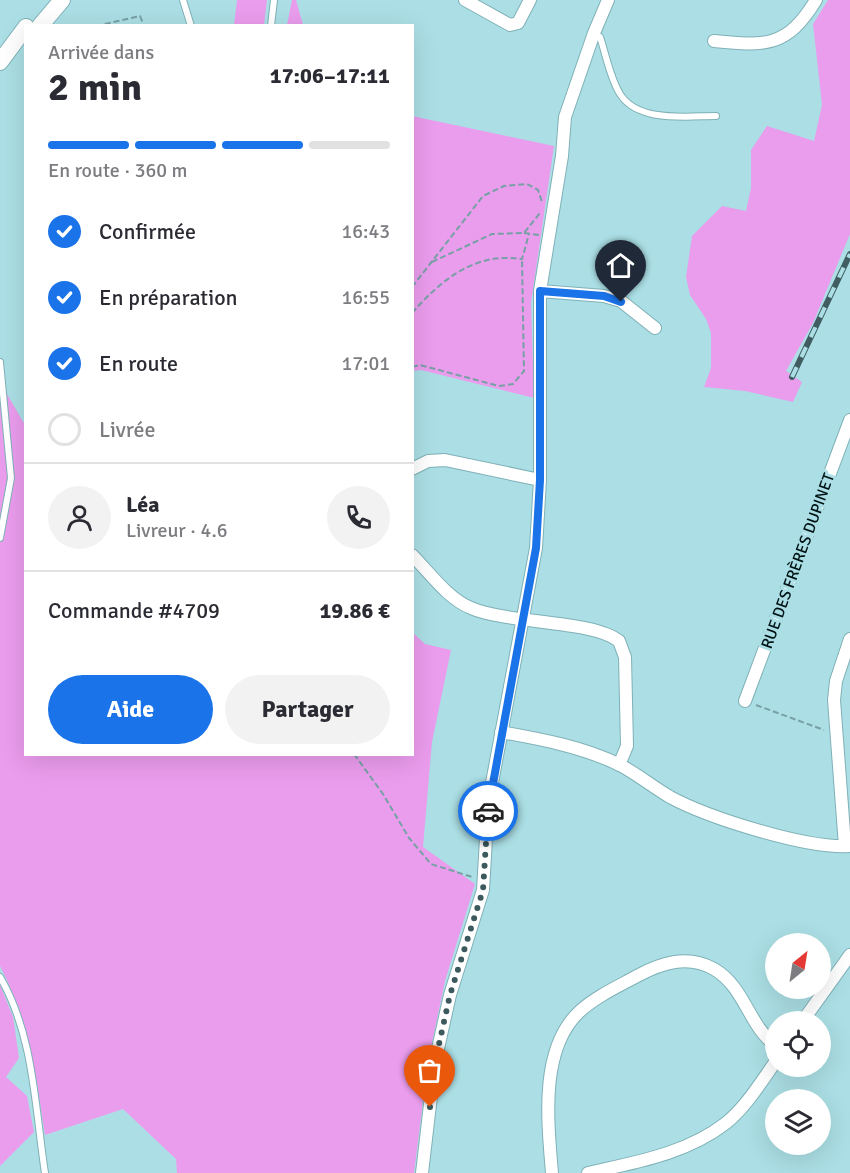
<!DOCTYPE html>
<html lang="fr">
<meta charset="utf-8">
<style>
:root{--surface:#fff;--page:#f2f2f3;--text:#2b2b33;--muted:#7c7c81;--line:#e1e1e2;--accent:#1a73e8}
body{margin:0;font-family:Signika,sans-serif;background:var(--page);color:var(--text);height:100vh;display:flex;flex-direction:column;font-size:22px;white-space:nowrap}
*{box-sizing:border-box;margin:0}
p{font-size:20px;color:var(--muted)}
.icon{flex:none;width:33px;height:33px;fill:none;stroke:currentColor;stroke-width:2;stroke-linecap:round;stroke-linejoin:round}
.map{position:relative;flex:1;overflow:hidden}
.sheet{position:absolute;left:24px;top:24px;width:390px;height:732px;display:flex;flex-direction:column;background:var(--surface);border-radius:0px;box-shadow:0 6px 24px #0002}
.sheet>*{flex:none}
.needle{width:39px;rotate:30deg}
.buttons{position:absolute;left:765px;top:933px;display:grid;gap:12px}
.buttons a{display:grid;place-items:center;width:66px;height:66px;border-radius:50%;background:var(--surface);box-shadow:0 6px 24px #0002;font-size:30px}
.pin{position:absolute;display:grid;place-items:center;width:51px;height:51px;color:#fff;margin:-62px -26px;border-radius:50% 50% 50% 0;rotate:-45deg;box-shadow:0 0 6px #0007}
.pin .icon{rotate:45deg}
.courier{position:absolute;display:grid;place-items:center;width:60px;height:60px;margin:-30px;border:4px solid #1a73e8;border-radius:50%;background:#fff;color:#222;box-shadow:0 2px 8px #0007}
.overview em{font-style:normal;font-weight:700}
.overview div{display:flex;flex-direction:column-reverse}
.overview{display:flex;align-items:center;justify-content:space-between;height:102px;padding:0 24px}
h1{font-size:39px;font-weight:700;line-height:45px}
.bar{display:grid;grid-template-columns:repeat(4,1fr);gap:9px 6px;align-content:center;height:72px;padding:0 24px}
.bar i{height:8px;border-radius:4px;background:var(--line)}
.bar .selected{background:var(--accent)}
.bar p{grid-column:span 4}
.line{display:flex;align-items:center;gap:15px;padding:0 24px;border-top:2px solid var(--line)}
.line div{flex:1}
.round{display:grid;place-items:center;flex:none;width:63px;height:63px;border-radius:32px;background:var(--page)}
ol{padding:0 24px;list-style:none}
li{display:flex;align-items:center;gap:18px;height:66px}
li p{margin-inline-start:auto}
li .icon{padding:6px;border-radius:50%;background:var(--accent);color:#fff;stroke-width:4}
li:last-child{color:var(--muted)}
li i{width:33px;height:33px;border:3px solid var(--line);border-radius:50%}
.primary-button{display:flex;gap:12px;margin-top:auto;padding:12px 24px}
.primary-button a{flex:1;height:69px;border-radius:36px;background:var(--accent);color:#fff;font-size:24px;font-weight:700;line-height:69px;text-align:center}
.primary-button a+a{background:var(--page);color:var(--text)}
.map>svg:first-child{display:block}
.green{fill:#ea9ced}
.lines{fill:none;stroke-linecap:round;stroke-linejoin:round}
.service-casing{stroke:#7fb1b7;stroke-width:8}
.minor-casing{stroke:#7fb1b7;stroke-width:14}
.secondary-casing{stroke:#7fb1b7;stroke-width:18}
.path{stroke:#77a0a5;stroke-width:2;stroke-dasharray:6 3;stroke-linecap:butt}
.service{stroke:#fff;stroke-width:6}
.minor{stroke:#fff;stroke-width:12}
.secondary{stroke:#fff;stroke-width:16}
.rail-casing{stroke:#405e62;stroke-width:6}
.rail{stroke:#abdfe5;stroke-width:4;stroke-dasharray:11;stroke-linecap:butt}
.done{stroke:#3c5a5d;stroke-width:6;stroke-dasharray:0 10.8}
.route{stroke:#1a73e8;stroke-width:8}
.labels{text-anchor:middle;dominant-baseline:central;stroke-width:6;stroke-linejoin:round;paint-order:stroke}
.street-label{font-size:16px;fill:#011214;stroke:#abdfe5}
</style>
<div class="map">
<svg width="850" height="1173" viewBox="0 0 850 1173">
<rect width="100%" height="100%" fill="#abdfe5"/>
<path class="green" d="M237 0H267L264 25H234Z
M292 0H296L303 25H287Z
M828 0H850V234L813 323 786 371 802 382 793 402 745 391 704 387 711 368V333L706 319 690 295 686 277 692 236 722 206 746 211 751 188V150L767 126 814 141 822 105 813 24Z
M412 116 554 146 531 303 534 398 421 370 413 371Z
M0 382 25 425 26 754H412L413 633 425 644 451 650 432 742 423 847 475 884 445 981 428 1062 414 1173H177L176 1159 123 1109 45 1135C35 1072 30 1024 0 966Z
M0 985 13 1017 19 1058 6 1077 27 1096 34 1132 0 1166Z"/>
<g class="lines">
<g class="service-casing">
<path id="service" d="M183 0 191 26
M271 26 274 0
M594 33 600 37C606 55 610 78 620 94 638 123 687 116 716 116
M0 362 11 478 0 538
M0 977C34 1035 35 1108 45 1173"/>
</g>
<g class="minor-casing">
<path id="minor" d="M465 0 510 25 518 23 530 0
M714 41C765 46 787 48 816 0
M540 291 604 296 621 301 655 328
M412 469 428 461 445 460 540 480
M412 555C429 572 448 599 471 608 508 624 593 620 619 641L625 657 627 746 619 765
M745 701 850 420
M501 732C541 739 583 747 620 765 637 774 653 787 670 797 709 818 807 849 850 846
M845 846 834 700 836 681 850 639
M802 1022 850 955
M422 1173 435 1062 450 995 483 890 488 804 536 548 540 480V291L562 156 565 117 594 33 608 0
M552 1173C548 1124 539 1050 579 1012 595 997 617 987 637 976 661 963 688 954 714 969 745 987 748 1025 776 1046
M588 1173C636 1162 686 1154 726 1123 746 1107 761 1082 776 1061"/>
</g>
<g class="secondary-casing">
<path id="secondary" d="M40 26 62 0
M0 62 26 27"/>
</g>
<path class="path" d="M96 26 140 16 144 26
M524 233 539 235
M432 262 492 234 524 233 540 213
M412 287 483 196 504 186 527 184 538 190 542 202
M412 313C442 279 475 252 522 259L529 234
M412 367 420 365 499 386 513 384 524 371 522 259
M756 705 824 730
M354 754 383 794 409 838 431 864 472 877"/>
<use href="#service" class="service"/>
<use href="#minor" class="minor"/>
<use href="#secondary" class="secondary"/>
<g class="rail-casing">
<path id="rail" d="M792 377 850 254"/>
</g>
<use href="#rail" class="rail"/>
</g>
<g class="lines">
<path class="done" d="M430 1107 435 1062 450 995 483 890 488 811"/>
<path class="route" d="M488 811 536 548 540 480V291L604 296 621 302"/>
</g>
<g class="labels">
<g class="street-label">
<text transform="translate(798 561) rotate(-70)">RUE DES FRÈRES DUPINET</text>
</g>
</g>
</svg>
<div class="buttons">
<a><svg class="needle" viewBox="-14 -14 28 28"><path d="M0-13l5 13h-10z" fill="#e53935"/><path d="M0 13l5-13h-10z" fill="#7c7c81"/></svg></a>
<a><svg class="icon" aria-label="locate" viewBox="0 0 24 24"><circle cx="12" cy="12" r="6"/><path d="M12 2v4M12 18v4M2 12h4M18 12h4"/></svg></a>
<a><svg class="icon" aria-label="layers" viewBox="0 0 24 24"><path d="M12 4l9 5-9 5-9-5zM3 14l9 5 9-5"/></svg></a>
</div>
<div class="pin" style="left:430px;top:1107px;background:#ea580c"><svg class="icon" aria-label="bag" viewBox="0 0 24 24"><path d="M5 8h14l-1 12H6zM9 8a3 3 0 0 1 6 0"/></svg></div>
<div class="pin" style="left:621px;top:302px;background:#1f2937"><svg class="icon" aria-label="home" viewBox="0 0 24 24"><path d="M3 11l9-7 9 7M6 9v11h12V9"/></svg></div>
<div class="courier" style="left:488px;top:811px"><svg class="icon" aria-label="car" viewBox="0 0 24 24"><path d="M5 17H2v-5l4-1 3-4h7l3 4 3 1v5h-3M9 17h6M6 11h13"/><circle cx="7" cy="17" r="2"/><circle cx="17" cy="17" r="2"/></svg></div>
<section class="sheet">
<div class="overview"><div><h1>2 min</h1><p>Arrivée dans</p></div><em>17:06–17:11</em></div>
<div class="bar"><i class="selected"></i><i class="selected"></i><i class="selected"></i><i></i><p>En route · 360 m</p></div>
<ol>
<li><svg class="icon" aria-label="check" viewBox="0 0 24 24"><path d="M5 12l5 5 9-10"/></svg>Confirmée<p>16:43</p></li>
<li><svg class="icon" aria-label="check" viewBox="0 0 24 24"><path d="M5 12l5 5 9-10"/></svg>En préparation<p>16:55</p></li>
<li><svg class="icon" aria-label="check" viewBox="0 0 24 24"><path d="M5 12l5 5 9-10"/></svg>En route<p>17:01</p></li>
<li><i></i>Livrée</li>
</ol>
<div class="line" style="height:108px"><a class="round"><svg class="icon" aria-label="person" viewBox="0 0 24 24"><circle cx="12" cy="8" r="4"/><path d="M4 21q1-7 8-7t8 7"/></svg></a><div><b>Léa</b><p>Livreur · 4.6</p></div><a class="round"><svg class="icon" aria-label="phone" viewBox="0 0 24 24"><path d="M5 4h4l2 5-3 2q2 4 5 5l2-3 5 2v4C11 20 4 13 5 4z"/></svg></a></div>
<div class="line" style="height:78px"><div>Commande #4709</div><b>19.86 €</b></div>
<div class="primary-button"><a>Aide</a><a>Partager</a></div>
</section>
</div>
